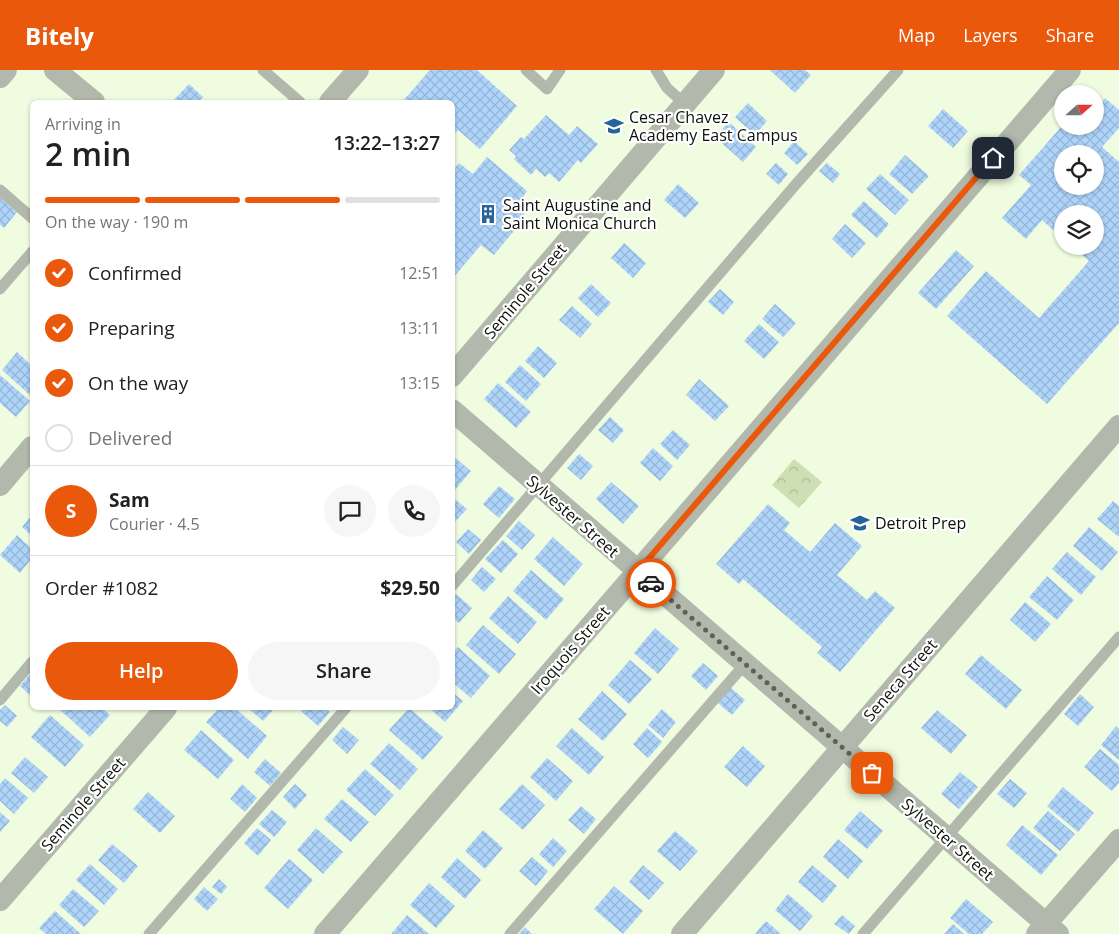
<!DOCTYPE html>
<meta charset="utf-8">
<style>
:root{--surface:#fff;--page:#f6f6f6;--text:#202124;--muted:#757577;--line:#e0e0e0;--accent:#ea580c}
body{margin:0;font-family:"Open Sans",sans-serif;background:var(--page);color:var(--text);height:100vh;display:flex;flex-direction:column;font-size:19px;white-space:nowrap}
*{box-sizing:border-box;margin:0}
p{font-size:16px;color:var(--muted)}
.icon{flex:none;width:28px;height:28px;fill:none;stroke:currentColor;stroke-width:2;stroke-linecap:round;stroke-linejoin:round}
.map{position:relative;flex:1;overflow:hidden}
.details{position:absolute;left:30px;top:30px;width:425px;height:610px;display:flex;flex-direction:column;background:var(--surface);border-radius:8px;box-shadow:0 1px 4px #0004}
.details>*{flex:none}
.needle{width:32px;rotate:69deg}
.buttons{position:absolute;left:1054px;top:15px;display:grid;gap:10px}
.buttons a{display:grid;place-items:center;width:50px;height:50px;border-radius:50%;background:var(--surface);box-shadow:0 1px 4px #0004;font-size:25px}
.pin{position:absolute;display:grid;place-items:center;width:42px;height:42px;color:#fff;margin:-21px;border-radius:10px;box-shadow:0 2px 8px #0006}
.courier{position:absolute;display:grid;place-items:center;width:50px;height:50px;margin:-25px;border:4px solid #ea580c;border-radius:50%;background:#fff;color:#222;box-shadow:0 1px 6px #0007}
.head em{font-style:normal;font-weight:600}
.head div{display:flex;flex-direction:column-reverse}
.head{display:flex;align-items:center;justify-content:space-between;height:85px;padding:0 15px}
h1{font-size:32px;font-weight:600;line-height:38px}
.bar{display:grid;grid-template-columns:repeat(4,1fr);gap:8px 5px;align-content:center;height:60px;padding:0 15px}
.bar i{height:6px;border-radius:4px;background:var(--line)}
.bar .active{background:var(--accent)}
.bar p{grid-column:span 4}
.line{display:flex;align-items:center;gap:12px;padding:0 15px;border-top:1px solid var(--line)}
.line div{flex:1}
.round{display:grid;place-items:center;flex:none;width:52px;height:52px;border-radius:26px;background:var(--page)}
ol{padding:0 15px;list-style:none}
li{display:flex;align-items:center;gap:15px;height:55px}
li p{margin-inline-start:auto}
li .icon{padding:5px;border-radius:50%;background:var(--accent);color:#fff;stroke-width:4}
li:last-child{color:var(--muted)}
li i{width:28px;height:28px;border:2px solid var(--line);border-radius:50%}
.primary-button{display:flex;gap:10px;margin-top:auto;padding:10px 15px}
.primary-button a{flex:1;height:58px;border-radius:30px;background:var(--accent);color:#fff;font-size:20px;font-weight:600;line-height:58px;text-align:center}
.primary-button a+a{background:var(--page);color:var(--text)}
header{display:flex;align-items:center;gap:30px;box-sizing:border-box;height:70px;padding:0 25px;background:var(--accent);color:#fff}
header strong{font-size:24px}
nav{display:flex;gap:28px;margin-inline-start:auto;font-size:18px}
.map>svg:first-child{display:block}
.park{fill:url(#park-crowns)}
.building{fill:url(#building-cross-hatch);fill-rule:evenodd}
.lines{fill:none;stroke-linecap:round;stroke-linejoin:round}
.service{stroke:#b2b8ac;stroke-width:11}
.minor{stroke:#b2b8ac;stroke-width:22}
.done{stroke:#5c6353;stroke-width:5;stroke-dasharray:0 9}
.route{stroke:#ea580c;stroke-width:6}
.labels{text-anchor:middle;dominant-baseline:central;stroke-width:4.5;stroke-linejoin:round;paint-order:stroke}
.poi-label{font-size:16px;fill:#0d1108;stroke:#fff;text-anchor:start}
.street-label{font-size:16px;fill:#0d1108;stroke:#fff}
</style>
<header>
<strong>Bitely</strong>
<nav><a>Map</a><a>Layers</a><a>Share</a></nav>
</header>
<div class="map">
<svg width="1119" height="864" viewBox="0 0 1119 864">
<defs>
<pattern id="park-crowns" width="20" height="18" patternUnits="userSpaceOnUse" patternTransform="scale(1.25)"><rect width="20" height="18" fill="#cce0b3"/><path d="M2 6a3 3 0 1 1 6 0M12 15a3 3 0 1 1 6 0" fill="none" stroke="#aebf98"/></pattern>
<pattern id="building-cross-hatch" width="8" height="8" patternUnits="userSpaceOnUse" patternTransform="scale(1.25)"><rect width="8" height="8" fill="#aed4fa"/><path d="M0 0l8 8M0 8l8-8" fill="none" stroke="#94b5d5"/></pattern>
</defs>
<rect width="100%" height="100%" fill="#effcdf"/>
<path class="park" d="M794 389 822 412 799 438 772 415Z"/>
<path class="building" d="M430 0H477L517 36 480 79 458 60 452 67V32H402Z
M770 0H805L811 5 795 23Z
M189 14 203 27 198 32H172Z
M1105 28 1119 40V58L1102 77 1119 92V253L1047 334 947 246 986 201 1039 248 1089 191 1072 176H1095V144H1062V168L1042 150 1026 169 1002 148 1031 115 1019 105 1062 56H1095V40ZM1062 84H1095V116H1062Z
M748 33 767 51 755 65 735 47Z
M943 39 968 61 953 78 928 56Z
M546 45 569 65 577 56 598 74 581 93 578 90 559 112 549 103 545 107 536 99 531 105 514 89 516 86 509 80 521 67 524 69Z
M729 52 756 77 743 92 715 67Z
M794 71 808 84 797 95 784 83Z
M905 85 929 106 912 124 889 104Z
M487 87 527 121 519 132 528 139 520 149 522 151 494 185 481 175 452 209V101L459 93 473 104Z
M776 93 788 104 779 115 766 104Z
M827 93 840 104 833 113 819 101Z
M880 104 909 130 895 145 866 119Z
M678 114 699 133 685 148 664 130Z
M0 127 17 142 4 158 0 155Z
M864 131 889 154 877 168 851 145Z
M845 154 866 173 852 188 832 169Z
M624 173 646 193 633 208 611 188Z
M956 180 974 196 936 239 918 223Z
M591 214 611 233 598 247 578 228Z
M720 219 734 232 723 245 708 232Z
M775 234 796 253 783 267 762 249Z
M572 236 592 254 580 268 559 250Z
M759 254 779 272 764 289 744 271Z
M538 276 557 293 544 308 525 291Z
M17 282 32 296V327L2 300Z
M520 295 541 314 526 331 505 312Z
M0 305 30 331 16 347 0 333Z
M699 309 729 336 715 351 686 325Z
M498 313 531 342 516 358 484 329Z
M610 347 624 360 613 373 598 360Z
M673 360 690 375 677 390 660 374Z
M653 378 673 396 660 411 640 393Z
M579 384 593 396 581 410 567 398Z
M452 385 471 401 454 421 452 420Z
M611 412 639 436 623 454 596 429Z
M499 416 515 429 499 448 483 434Z
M452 427 467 439 452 455Z
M1113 431 1119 436V467L1097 449Z
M768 434 790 453 784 460 810 482 835 453 862 476 837 505 867 530 875 521 895 538 840 602 817 583 822 577 743 509 739 514 716 494Z
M32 445V466L22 457Z
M519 451 535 465 522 480 506 466Z
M1089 457 1118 482 1102 501 1073 476Z
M468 459 481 470 469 484 456 472Z
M17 465 32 479V488L20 503 0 485Z
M553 467 583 494 564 516 534 489Z
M503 470 518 484 501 503 485 489Z
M1067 482 1096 507 1081 525 1052 499Z
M482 497 496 509 484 522 471 510Z
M531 500 564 529 546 550 513 521Z
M1047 506 1074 530 1057 550 1029 527Z
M456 524 472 538 459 553 452 547V528Z
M508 526 537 552 518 574 489 548Z
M1025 532 1051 554 1035 572 1010 550Z
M483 555 516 584 499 604 466 575Z
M655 558 679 579 658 604 634 583Z
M458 577 490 606 471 628 452 612V583Z
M981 585 1022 620 1006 639 965 604Z
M630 590 652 609 629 634 608 615Z
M703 593 718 606 706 620 691 606Z
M32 602V627L20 616Z
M731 618 745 630 732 645 718 633Z
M602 621 627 644 603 671 578 649Z
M452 622 463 631 445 652 429 638H452Z
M1080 624 1094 637 1078 656 1064 644Z
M5 635 17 646 7 657 0 651V640Z
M58 638H102L110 645 90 667Z
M219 638H235L267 666 248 689 206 652Z
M248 638H275L263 651Z
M304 638H325L330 642 318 656 301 641Z
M409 638 443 667 423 690 389 660Z
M662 639 676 652 663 668 648 655Z
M937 640 967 665 951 684 921 658Z
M50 645 84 675 65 697 31 667Z
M1116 656 1119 659V690L1101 675Z
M343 657 359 670 347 684 332 670Z
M572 658 604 687 589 705 556 676Z
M647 658 662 672 648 688 633 674Z
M201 660 234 690 218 709 184 680Z
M389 673 418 699 400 720 370 694Z
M743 676 765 696 747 717 724 697Z
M1100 679 1119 695V713L1112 721 1084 697Z
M25 687 48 707 34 723 11 703Z
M547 688 573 711 556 731 530 707Z
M265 689 281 703 270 716 254 702Z
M365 699 394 725 375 746 346 720Z
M960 702 978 717 959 739 941 724Z
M5 708 28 728 14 744 0 731V714Z
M1010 709 1027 723 1014 738 997 724Z
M242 714 257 728 245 742 230 729Z
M295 714 307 725 295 739 283 727Z
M522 714 545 735 523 760 499 739Z
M1063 717 1094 743 1078 762 1047 736Z
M148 722 175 746 160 763 133 739Z
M342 729 369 752 351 772 324 749Z
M581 736 596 749 584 764 568 750Z
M272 740 287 752 274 767 259 754Z
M860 741 883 761 867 779 844 760Z
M1048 741 1075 764 1060 781 1033 758Z
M0 742 10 751 0 762Z
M1022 755 1058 785 1041 805 1006 775Z
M257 758 271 770 258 786 244 773Z
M316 758 343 782 323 804 297 780Z
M483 760 503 778 485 799 465 781Z
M675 761 698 781 680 801 657 781Z
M553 768 567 781 553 797 539 784Z
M838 769 863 791 848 809 823 787Z
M112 774 138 796 124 813 98 790Z
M532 787 548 801 536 816 519 801Z
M457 788 481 810 465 829 441 807Z
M289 789 313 810 288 839 264 818Z
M90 794 118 819 104 835 76 810Z
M643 795 664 813 649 830 629 812Z
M812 795 837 816 823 833 798 812Z
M219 809 227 817 221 824 212 817Z
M429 813 455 836 436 858 410 835Z
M614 816 643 841 623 864 594 839Z
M204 817 218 829 207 841 194 829Z
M73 819 99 841 84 857 59 835Z
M788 824 813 846 800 861 775 840Z
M966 829 993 852 982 864H969L950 848Z
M55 841 81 864H46L39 858Z
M407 845 429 864H391Z
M842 845 855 856 849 864 834 854Z
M766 851 781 864H755Z
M953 854 964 864H944Z
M525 857 532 864H519Z"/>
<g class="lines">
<path class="service" d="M263 0 300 32
M526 0 547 19 560 0
M656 0 667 18 685 34
M0 120 32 148
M0 219 32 182
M452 516 797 113 898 0
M0 630 32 592
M149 864 346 638
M510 864 745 594
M863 864 1119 567"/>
<path class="minor" d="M55 0 94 32
M0 7 6 0
M330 32 358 0
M452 306 714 0
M452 340 1058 864
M0 415 32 377
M0 830 166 638
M325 864 1070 0
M682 864 1119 356
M1037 864 1119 770"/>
</g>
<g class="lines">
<path class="done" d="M651 513 872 703"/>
<path class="route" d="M651 513 638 501 993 88"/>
</g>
<defs>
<g id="school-bare" transform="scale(1.5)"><path d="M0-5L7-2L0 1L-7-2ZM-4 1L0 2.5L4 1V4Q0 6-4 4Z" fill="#26639a" stroke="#fff" stroke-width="2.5" paint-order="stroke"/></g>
<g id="building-bare" transform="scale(1.5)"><path d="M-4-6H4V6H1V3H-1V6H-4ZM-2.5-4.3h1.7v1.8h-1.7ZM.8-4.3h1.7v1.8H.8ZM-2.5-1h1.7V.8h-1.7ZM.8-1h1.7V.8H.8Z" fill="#26639a" stroke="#fff" stroke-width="2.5" paint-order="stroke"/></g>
</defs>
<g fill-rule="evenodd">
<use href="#school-bare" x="614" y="56"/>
<use href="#building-bare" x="488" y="144"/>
<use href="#school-bare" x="860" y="453"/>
</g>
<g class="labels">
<g class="poi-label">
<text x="629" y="47">Cesar Chavez<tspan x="629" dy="18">Academy East Campus</tspan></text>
<text x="503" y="135">Saint Augustine and<tspan x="503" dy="18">Saint Monica Church</tspan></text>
<text x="875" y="453">Detroit Prep</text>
</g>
<g class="street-label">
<text transform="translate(525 221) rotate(-50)">Seminole Street</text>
<text transform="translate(573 446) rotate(41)">Sylvester Street</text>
<text transform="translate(570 580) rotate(-49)">Iroquois Street</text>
<text transform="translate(900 610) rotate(-49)">Seneca Street</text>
<text transform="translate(83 734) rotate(-49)">Seminole Street</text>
<text transform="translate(948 769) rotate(41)">Sylvester Street</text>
</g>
</g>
</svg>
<div class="buttons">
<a><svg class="needle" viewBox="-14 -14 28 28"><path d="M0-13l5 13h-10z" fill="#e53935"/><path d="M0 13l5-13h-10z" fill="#757577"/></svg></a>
<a><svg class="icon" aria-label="locate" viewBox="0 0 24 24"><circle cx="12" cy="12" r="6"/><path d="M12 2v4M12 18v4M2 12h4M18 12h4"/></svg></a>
<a><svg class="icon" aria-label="layers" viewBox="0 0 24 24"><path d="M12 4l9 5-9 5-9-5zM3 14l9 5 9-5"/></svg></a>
</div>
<div class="pin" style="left:872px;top:703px;background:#ea580c"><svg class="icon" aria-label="bag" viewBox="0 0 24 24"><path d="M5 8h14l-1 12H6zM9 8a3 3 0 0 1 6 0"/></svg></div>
<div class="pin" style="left:993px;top:88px;background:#1f2937"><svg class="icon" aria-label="home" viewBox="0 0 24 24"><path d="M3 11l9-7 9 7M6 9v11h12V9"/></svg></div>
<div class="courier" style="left:651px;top:513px"><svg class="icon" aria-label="car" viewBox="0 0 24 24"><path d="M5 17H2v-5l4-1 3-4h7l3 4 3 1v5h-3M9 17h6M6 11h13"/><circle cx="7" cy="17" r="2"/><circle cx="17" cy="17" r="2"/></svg></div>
<section class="details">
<div class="head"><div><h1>2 min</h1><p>Arriving in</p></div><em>13:22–13:27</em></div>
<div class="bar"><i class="active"></i><i class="active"></i><i class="active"></i><i></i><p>On the way · 190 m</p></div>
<ol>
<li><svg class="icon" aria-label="check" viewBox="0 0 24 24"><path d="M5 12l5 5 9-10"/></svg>Confirmed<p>12:51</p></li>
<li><svg class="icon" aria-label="check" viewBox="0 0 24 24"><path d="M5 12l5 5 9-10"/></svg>Preparing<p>13:11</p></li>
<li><svg class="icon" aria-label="check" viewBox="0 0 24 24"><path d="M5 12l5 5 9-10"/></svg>On the way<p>13:15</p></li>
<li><i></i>Delivered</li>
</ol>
<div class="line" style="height:90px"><b class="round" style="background:var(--accent);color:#fff">S</b><div><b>Sam</b><p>Courier · 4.5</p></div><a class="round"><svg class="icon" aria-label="chat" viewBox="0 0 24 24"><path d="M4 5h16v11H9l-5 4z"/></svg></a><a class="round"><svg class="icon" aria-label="phone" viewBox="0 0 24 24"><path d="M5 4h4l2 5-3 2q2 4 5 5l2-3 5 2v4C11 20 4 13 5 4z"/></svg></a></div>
<div class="line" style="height:65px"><div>Order #1082</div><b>$29.50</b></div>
<div class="primary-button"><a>Help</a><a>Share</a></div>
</section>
</div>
